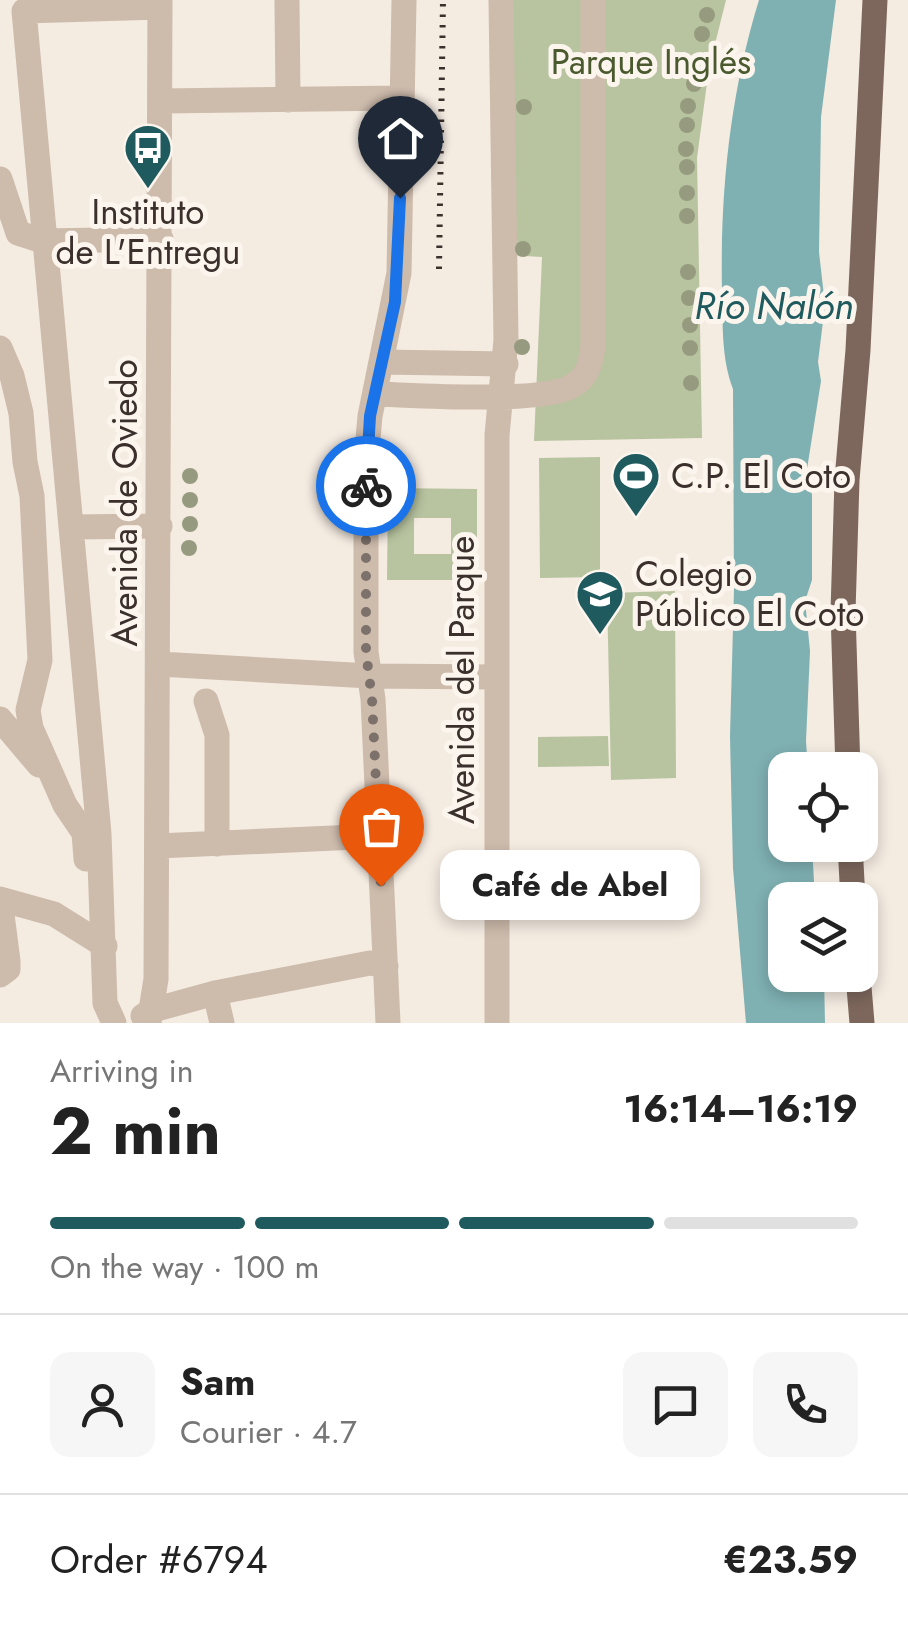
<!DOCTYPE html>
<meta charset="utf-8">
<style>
:root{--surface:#fff;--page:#f6f6f6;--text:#222;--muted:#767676;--line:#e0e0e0;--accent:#1f5a5e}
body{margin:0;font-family:Jost,sans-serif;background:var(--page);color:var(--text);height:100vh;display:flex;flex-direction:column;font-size:38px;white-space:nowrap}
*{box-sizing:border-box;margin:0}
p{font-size:32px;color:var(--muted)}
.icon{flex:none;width:55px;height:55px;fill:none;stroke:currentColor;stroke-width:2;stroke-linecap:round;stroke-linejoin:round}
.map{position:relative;height:1023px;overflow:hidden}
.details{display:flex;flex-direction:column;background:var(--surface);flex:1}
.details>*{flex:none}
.fabs{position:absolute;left:768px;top:752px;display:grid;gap:20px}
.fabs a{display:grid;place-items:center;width:110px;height:110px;border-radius:20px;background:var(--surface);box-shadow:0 5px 15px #0003;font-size:50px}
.pin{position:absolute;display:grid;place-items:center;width:85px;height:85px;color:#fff;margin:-102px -42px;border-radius:50% 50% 50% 0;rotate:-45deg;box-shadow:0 0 10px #0007}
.pin .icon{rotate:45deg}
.courier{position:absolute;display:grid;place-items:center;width:100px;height:100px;margin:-50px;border:8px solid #1a73e8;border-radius:50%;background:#fff;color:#222;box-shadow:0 2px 12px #0007}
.bubble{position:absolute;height:70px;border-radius:20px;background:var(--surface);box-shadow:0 5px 15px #0003;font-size:32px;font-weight:700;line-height:70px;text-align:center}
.head em{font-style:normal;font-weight:700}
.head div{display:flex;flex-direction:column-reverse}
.head{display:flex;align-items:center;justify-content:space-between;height:170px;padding:0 50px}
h1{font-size:65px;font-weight:700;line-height:75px}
.bar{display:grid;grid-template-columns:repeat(4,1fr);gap:15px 10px;align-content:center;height:120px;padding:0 50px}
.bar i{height:12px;border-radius:8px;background:var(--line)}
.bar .current{background:var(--accent)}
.bar p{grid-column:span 4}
.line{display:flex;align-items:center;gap:25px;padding:0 50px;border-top:2px solid var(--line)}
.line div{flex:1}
.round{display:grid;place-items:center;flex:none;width:105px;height:105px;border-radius:20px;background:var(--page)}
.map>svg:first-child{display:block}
.green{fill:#b8c4a0;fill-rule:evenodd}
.water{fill:#7fb0b2}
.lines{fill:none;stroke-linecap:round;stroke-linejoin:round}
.minor{stroke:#cdbbac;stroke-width:25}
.major{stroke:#7d675c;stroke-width:25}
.rail{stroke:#3b302b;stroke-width:6;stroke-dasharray:2.5 8;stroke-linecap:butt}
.tree{fill:#969b7f}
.done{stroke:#7c716b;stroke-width:10;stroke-dasharray:0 18}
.route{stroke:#1a73e8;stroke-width:12}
.labels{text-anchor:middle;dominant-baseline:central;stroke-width:10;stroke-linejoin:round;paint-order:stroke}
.park-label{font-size:35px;fill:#4a5a2e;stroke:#fbf5ee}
.poi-label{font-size:35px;fill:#3b302b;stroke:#fbf5ee;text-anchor:start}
.street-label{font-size:35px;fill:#3b302b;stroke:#fbf5ee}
.water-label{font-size:38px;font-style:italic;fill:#1f5a5e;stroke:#fbf5ee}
</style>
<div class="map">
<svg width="908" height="1023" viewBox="0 0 908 1023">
<rect width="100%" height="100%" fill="#f4ebe1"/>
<path class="green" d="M501 0H726L709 68 697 158 702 438 534 441 542 257 506 255Z
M600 457V577L540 578 539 458Z
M388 488 477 489V580H387ZM414 518H451V554H414Z
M675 591 676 778 611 780 607 593Z
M608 736 609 766 538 767V737Z"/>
<path class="water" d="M759 0H836L821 117 819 252 825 305 818 362 821 381 807 469 812 495V580L805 601 810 651 806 741 808 770H785V845H812L815 900H785V975H824L825 1023H746L733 868 730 736 734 590 733 389C721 357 723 325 722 290 720 192 730 94 759 0Z"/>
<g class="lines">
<path class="minor" d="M287 0 288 100
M162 101 402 98
M0 179 18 233 43 241 161 239
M0 348 12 376 21 413 25 462 32 496 40 660 28 710 31 728 65 805 84 833 86 859
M382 362 506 364
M375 394C414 395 543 404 572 386 588 377 591 363 593 346V0
M72 527 160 526
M159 664 370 676 497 677
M206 701 217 735V844
M0 719 39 765
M158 846 378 836
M0 899 54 914 105 946
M0 975 8 969V961L0 899
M215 993 222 1023
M143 1016 153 1010 215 993 370 963 386 966
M114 1023 105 1003 99 834 24 11 160 7
M149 1023 156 979 160 0
M388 1023 373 699 366 652V461L370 416 399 273 404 0
M497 1023V435L506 340 501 0"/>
<path class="major" d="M848 770 843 612 847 480 858 350 875 0
M850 845 853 900
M858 975 862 1023"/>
<path class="rail" d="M439 269 443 0"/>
</g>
<g class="tree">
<circle cx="707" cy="15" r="8"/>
<circle cx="702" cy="34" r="8"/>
<circle cx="694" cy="84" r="8"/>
<circle cx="688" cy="106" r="8"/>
<circle cx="524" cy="107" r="8"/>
<circle cx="687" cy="125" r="8"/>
<circle cx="686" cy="149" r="8"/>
<circle cx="687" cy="167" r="8"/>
<circle cx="687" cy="193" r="8"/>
<circle cx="687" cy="216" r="8"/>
<circle cx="523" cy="249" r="8"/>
<circle cx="688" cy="272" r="8"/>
<circle cx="689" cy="298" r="8"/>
<circle cx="690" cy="325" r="8"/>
<circle cx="522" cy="347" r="8"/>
<circle cx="690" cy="348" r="8"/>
<circle cx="691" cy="383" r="8"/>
<circle cx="190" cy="476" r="8"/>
<circle cx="190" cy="500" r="8"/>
<circle cx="190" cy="524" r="8"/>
<circle cx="189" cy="548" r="8"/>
</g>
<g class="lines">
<path class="done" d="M366 486V652L372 699 381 886"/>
<path class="route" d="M366 486 370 416 395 302 400 198"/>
</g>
<defs>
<g id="bus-pin" transform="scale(2.5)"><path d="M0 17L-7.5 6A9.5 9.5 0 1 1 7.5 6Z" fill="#1f5a5e" stroke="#fbf5ee"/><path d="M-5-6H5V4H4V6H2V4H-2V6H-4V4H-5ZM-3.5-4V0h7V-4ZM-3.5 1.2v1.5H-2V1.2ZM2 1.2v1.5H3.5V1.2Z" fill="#fff"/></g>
<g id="stadium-pin" transform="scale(2.5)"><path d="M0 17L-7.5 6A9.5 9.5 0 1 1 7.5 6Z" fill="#1f5a5e" stroke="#fbf5ee"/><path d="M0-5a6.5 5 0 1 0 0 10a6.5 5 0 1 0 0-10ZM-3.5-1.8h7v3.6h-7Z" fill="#fff"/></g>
<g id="school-pin" transform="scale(2.5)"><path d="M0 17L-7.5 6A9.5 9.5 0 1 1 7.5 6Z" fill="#1f5a5e" stroke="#fbf5ee"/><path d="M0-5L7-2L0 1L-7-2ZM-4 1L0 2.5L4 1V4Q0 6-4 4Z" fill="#fff"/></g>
</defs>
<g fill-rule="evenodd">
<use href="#bus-pin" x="148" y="148"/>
<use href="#stadium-pin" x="636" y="476"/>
<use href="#school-pin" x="600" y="594"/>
</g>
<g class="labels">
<g class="park-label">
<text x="651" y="62">Parque Inglés</text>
</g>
<g class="poi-label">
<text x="148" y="212" text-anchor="middle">Instituto<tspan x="148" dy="40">de L'Entregu</tspan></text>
<text x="671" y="476">C.P. El Coto</text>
<text x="635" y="574">Colegio<tspan x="635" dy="40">Público El Coto</tspan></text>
</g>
<g class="street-label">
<text transform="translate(125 503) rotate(-90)">Avenida de Oviedo</text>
<text transform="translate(462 680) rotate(-90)">Avenida del Parque</text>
</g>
<g class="water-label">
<text x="774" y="305">Río Nalón</text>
</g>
</g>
</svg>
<div class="fabs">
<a><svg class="icon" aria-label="locate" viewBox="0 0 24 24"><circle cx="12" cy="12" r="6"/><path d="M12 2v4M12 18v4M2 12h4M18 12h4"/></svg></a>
<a><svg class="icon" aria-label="layers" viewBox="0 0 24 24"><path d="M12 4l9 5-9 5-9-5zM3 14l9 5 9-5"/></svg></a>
</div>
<div class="pin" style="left:381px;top:886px;background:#ea580c"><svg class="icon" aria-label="bag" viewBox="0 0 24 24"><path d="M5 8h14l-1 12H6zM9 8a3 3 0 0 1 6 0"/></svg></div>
<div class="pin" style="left:400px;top:198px;background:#1f2937"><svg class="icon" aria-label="home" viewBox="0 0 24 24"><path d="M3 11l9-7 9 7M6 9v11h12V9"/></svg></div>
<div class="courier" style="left:366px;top:486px"><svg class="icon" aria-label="bike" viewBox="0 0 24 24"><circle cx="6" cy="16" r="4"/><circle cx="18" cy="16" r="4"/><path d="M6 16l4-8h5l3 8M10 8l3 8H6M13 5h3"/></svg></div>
<div class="bubble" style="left:440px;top:850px;width:260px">Café de Abel</div>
</div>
<section class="details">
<div class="head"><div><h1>2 min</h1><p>Arriving in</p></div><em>16:14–16:19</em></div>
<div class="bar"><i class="current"></i><i class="current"></i><i class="current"></i><i></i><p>On the way · 100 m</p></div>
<div class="line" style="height:180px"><a class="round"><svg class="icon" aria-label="person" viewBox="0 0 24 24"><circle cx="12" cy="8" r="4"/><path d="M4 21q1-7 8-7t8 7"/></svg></a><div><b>Sam</b><p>Courier · 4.7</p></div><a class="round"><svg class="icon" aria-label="chat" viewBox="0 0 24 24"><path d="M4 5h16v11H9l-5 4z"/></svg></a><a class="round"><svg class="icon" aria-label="phone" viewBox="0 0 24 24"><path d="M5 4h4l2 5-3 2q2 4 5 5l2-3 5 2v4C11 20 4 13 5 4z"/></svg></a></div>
<div class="line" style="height:130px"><div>Order #6794</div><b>€23.59</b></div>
</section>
